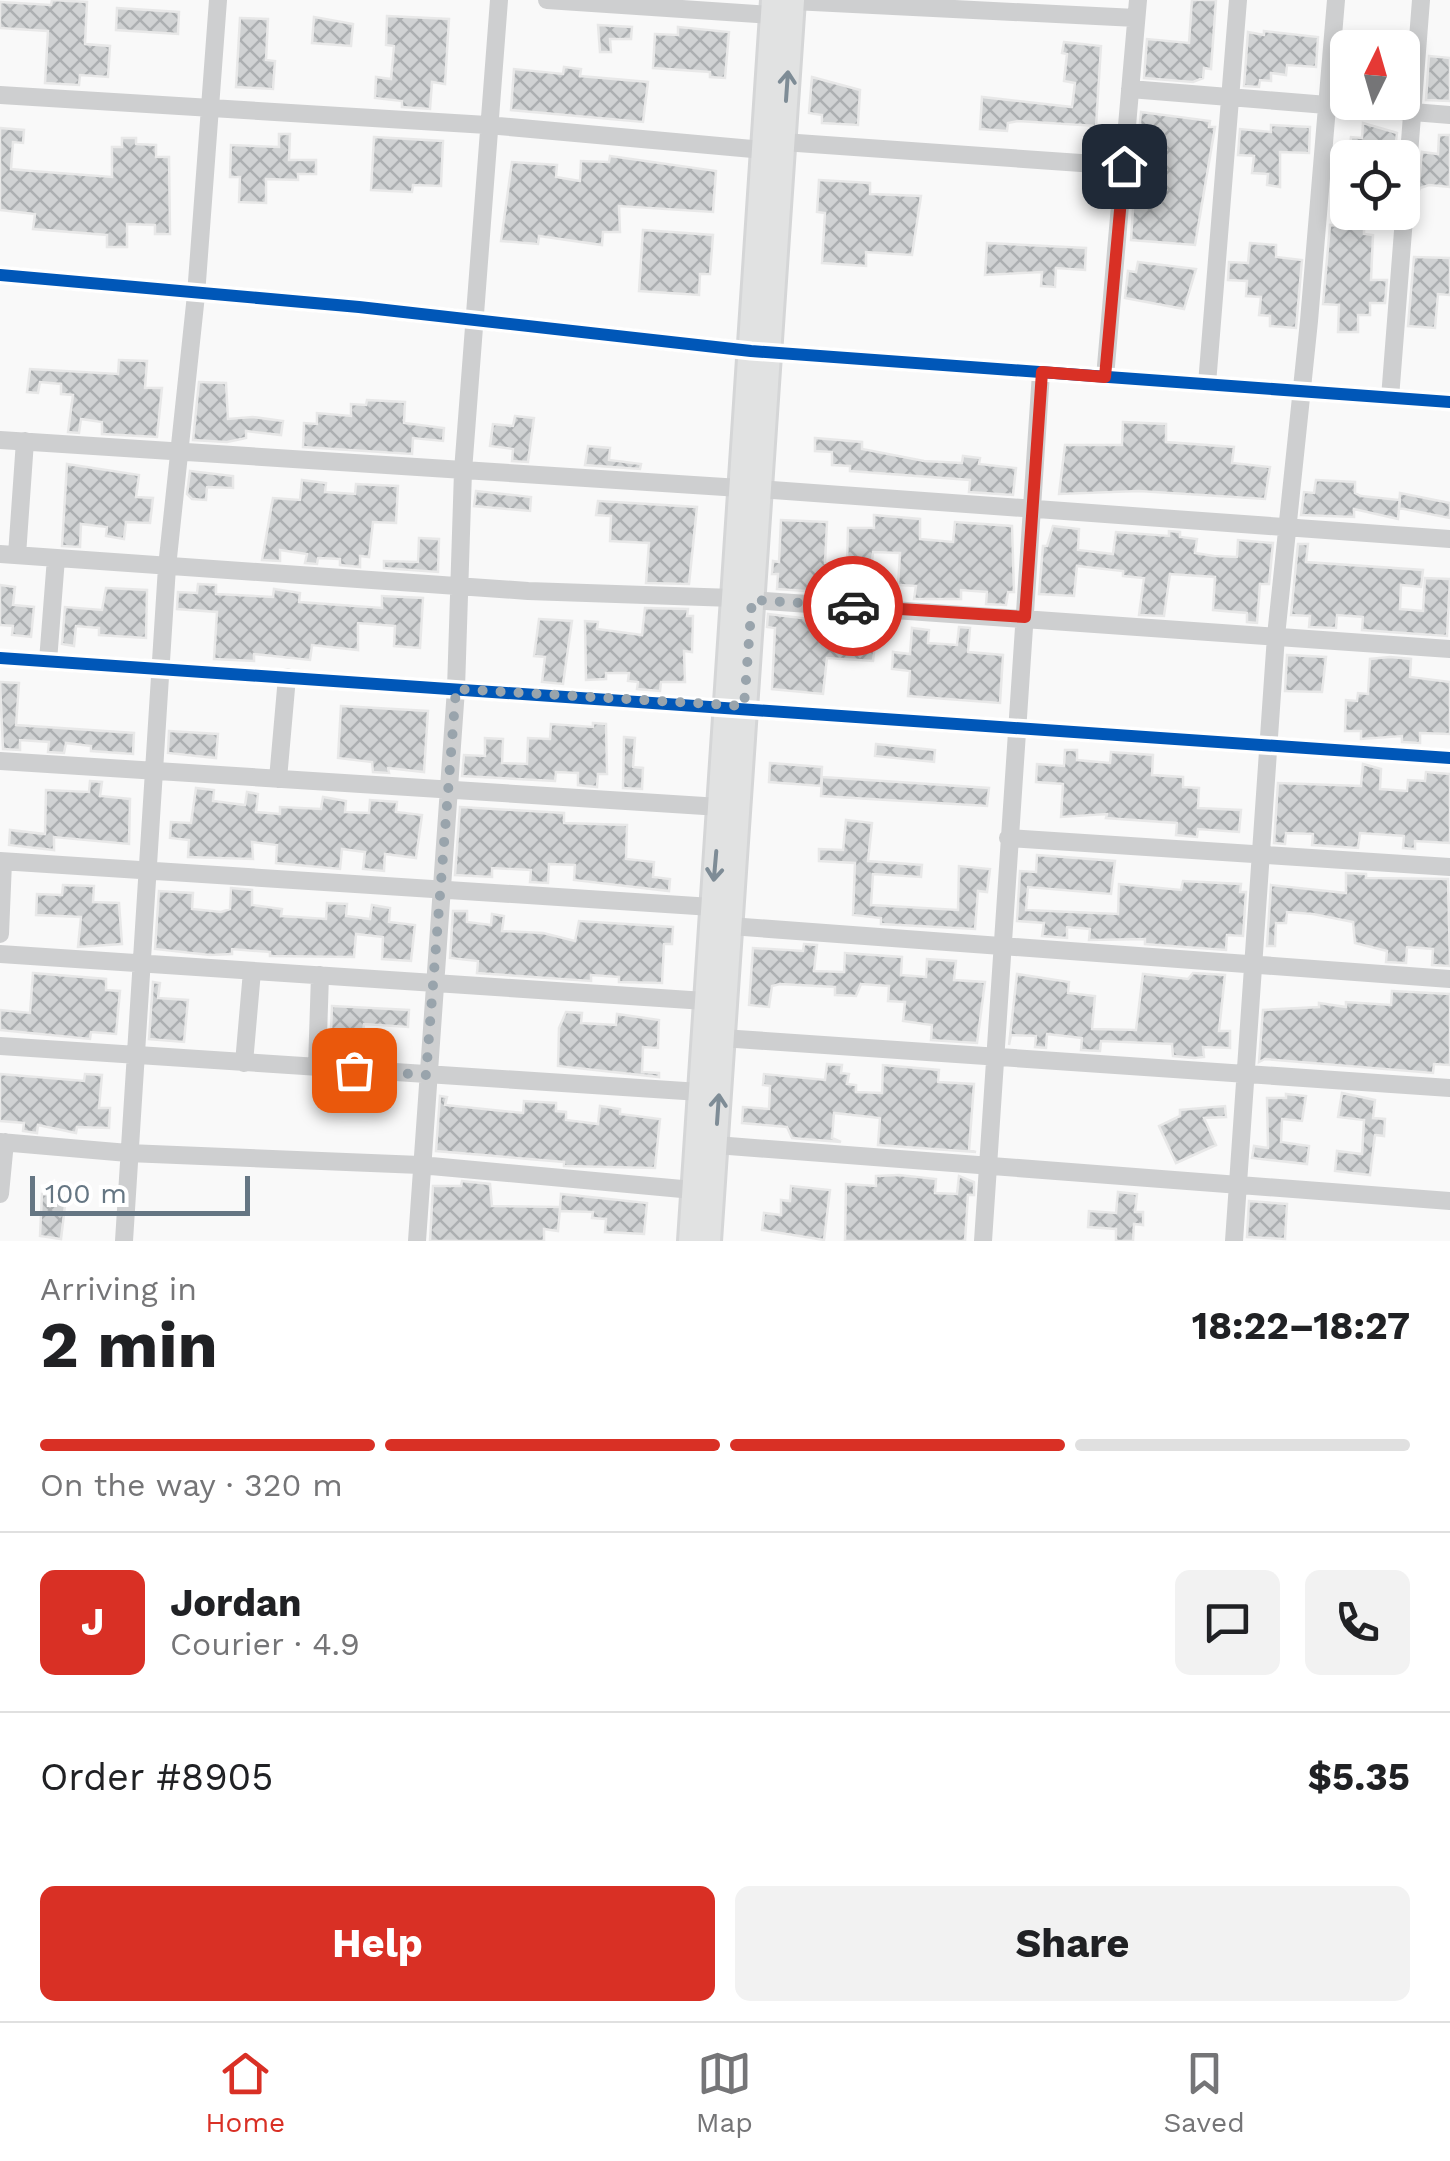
<!DOCTYPE html>
<meta charset="utf-8">
<style>
:root{--surface:#fff;--page:#f2f2f2;--text:#202124;--muted:#757577;--line:#e0e0e0;--accent:#d93025}
body{margin:0;font-family:"Work Sans",sans-serif;background:var(--page);color:var(--text);height:100vh;display:flex;flex-direction:column;font-size:38px;white-space:nowrap}
*{box-sizing:border-box;margin:0}
p{font-size:32px;color:var(--muted)}
.icon{flex:none;width:55px;height:55px;fill:none;stroke:currentColor;stroke-width:2;stroke-linecap:round;stroke-linejoin:round}
.map{position:relative;height:1241px;overflow:hidden}
.drawer{display:flex;flex-direction:column;background:var(--surface);flex:1}
.drawer>*{flex:none}
.needle{width:65px;rotate:5deg}
.tools{position:absolute;left:1330px;top:30px;display:grid;gap:20px}
.tools a{display:grid;place-items:center;width:90px;height:90px;border-radius:15px;background:var(--surface);box-shadow:0 5px 15px #0003;font-size:50px}
.scale{position:absolute;left:30px;bottom:25px;width:220px;box-sizing:border-box;padding-left:10px;border:5px solid #657683;border-top:0;font-size:28px;line-height:35px;white-space:nowrap;color:#657683;-webkit-text-stroke:8px #fff;paint-order:stroke}
.pin{position:absolute;display:grid;place-items:center;width:85px;height:85px;color:#fff;margin:-42px;border-radius:20px;box-shadow:0 5px 15px #0006}
.courier{position:absolute;display:grid;place-items:center;width:100px;height:100px;margin:-50px;border:8px solid #d93025;border-radius:50%;background:#fff;color:#222;box-shadow:0 2px 12px #0007}
.overview em{font-style:normal;font-weight:700}
.overview div{display:flex;flex-direction:column-reverse}
.overview{display:flex;align-items:center;justify-content:space-between;height:170px;padding:0 40px}
h1{font-size:65px;font-weight:700;line-height:75px}
.bar{display:grid;grid-template-columns:repeat(4,1fr);gap:15px 10px;align-content:center;height:120px;padding:0 40px}
.bar i{height:12px;border-radius:8px;background:var(--line)}
.bar .on{background:var(--accent)}
.bar p{grid-column:span 4}
.line{display:flex;align-items:center;gap:25px;padding:0 40px;border-top:2px solid var(--line)}
.line div{flex:1}
.round{display:grid;place-items:center;flex:none;width:105px;height:105px;border-radius:15px;background:var(--page)}
.cta{display:flex;gap:20px;margin-top:auto;padding:20px 40px}
.cta a{flex:1;height:115px;border-radius:15px;background:var(--accent);color:#fff;font-size:40px;font-weight:700;line-height:115px;text-align:center}
.cta a+a{background:var(--page);color:var(--text)}
.tabs{display:flex;justify-content:space-around;align-items:center;height:140px;border-top:2px solid var(--line);background:var(--surface);font-size:28px;color:var(--muted)}
.tabs a{display:grid;justify-items:center;gap:5px}
.tabs .on{color:var(--accent)}
.map>svg:first-child{display:block}
.building{fill:url(#building-cross-hatch);stroke:#e8e8e8;stroke-width:2.5}
.lines{fill:none;stroke-linecap:round;stroke-linejoin:round}
.major-casing{stroke:#d5d6d7;stroke-width:28}
.minor{stroke:#cecfd0;stroke-width:18}
.major{stroke:#e1e2e2;stroke-width:22}
.cycleway-casing{stroke:#fff;stroke-width:19}
.cycleway{stroke:#0057b8;stroke-width:12}
.oneway{stroke:#7e8c96}
.done{stroke:#99a4ac;stroke-width:10;stroke-dasharray:0 18}
.route{stroke:#d93025;stroke-width:12}
</style>
<div class="map">
<svg width="1450" height="1241" viewBox="0 0 1450 1241">
<defs>
<pattern id="building-cross-hatch" width="8" height="8" patternUnits="userSpaceOnUse" patternTransform="scale(2.5)"><rect width="8" height="8" fill="#d0d2d3"/><path d="M0 0l8 8M0 8l8-8" fill="none" stroke="#acafb1"/></pattern>
</defs>
<rect width="100%" height="100%" fill="#f9f9f9"/>
<path class="building" d="M52 0 87 2 85 44 110 46 108 77 80 75 79 85 45 83 48 31 0 28V2L51 5Z
M1192 0H1216L1211 69 1204 68 1203 78 1193 82 1144 78 1147 39 1189 43Z
M117 8 179 12 178 34 116 30Z
M387 16 449 19 445 84 432 82 430 109 402 107V101L375 98 376 77 391 79 394 46 386 45Z
M314 17 353 24 351 46 312 43Z
M240 18 268 19 266 60 275 61 273 89 236 87Z
M598 25 632 27 631 39H610L611 52H600Z
M678 27 729 32 725 78 710 77V72L653 68 655 34 678 35Z
M1264 31 1318 37 1316 67 1287 65 1286 75 1271 73V81L1260 80 1259 87 1244 86 1248 32 1264 35Z
M1064 42 1101 46 1096 126 1018 121 1008 123 1007 131 980 129 982 97 1072 107 1075 83 1064 81 1067 54 1062 53Z
M1429 56 1450 58V101L1426 100Z
M564 67 581 69 580 76 648 82 643 122 511 110 514 69 563 74Z
M812 77 860 90 858 125 822 123V115L809 113Z
M1141 112 1210 121 1209 127H1215L1195 245 1131 240 1134 192 1150 193 1152 157 1137 155Z
M1363 123 1397 133 1394 158H1337L1338 145 1350 146 1351 137 1362 138Z
M1271 125 1310 127 1309 153 1280 152V187L1267 185 1268 174 1252 173 1254 156 1238 155 1240 129 1271 132Z
M0 128 24 130 23 143 13 142 11 169 32 171 112 177V147H122V138H136V144L156 145V157H169L170 234H155V225L127 224V247H107V235L33 229 35 214 0 210Z
M279 134H290L289 160H316V174H298V180L266 179V203L239 202 240 177H230L231 145 279 147Z
M1439 135H1450V187L1429 185 1420 188 1418 193 1422 152 1438 154Z
M374 137 443 141 441 186 413 185 412 192 371 190Z
M610 156 716 171 713 212 619 206 620 232H603L602 245 539 236 538 244 501 241 512 162 557 165 556 177 580 181 581 161 609 162Z
M819 180 870 183V194L921 196 912 255 866 252V266L822 263 825 213 817 212Z
M1339 218 1364 219V234L1373 235 1371 280H1387L1385 303H1370V315H1358V332H1338L1339 305 1323 304 1330 225 1339 226Z
M643 230 713 235 710 274H700L699 295 639 291Z
M987 243 1086 248 1085 270 1056 268 1055 287 1041 286 1042 272 985 275Z
M1250 243 1276 245V257L1302 260 1296 328 1270 326V316L1259 315 1261 297 1246 296 1247 281 1228 280 1229 262 1248 263Z
M1414 257 1450 258V295L1438 294 1435 328 1408 326Z
M1138 262 1196 269 1184 309 1125 298 1128 271 1136 272Z
M119 360 147 361 145 388H162L157 437 102 434V422L81 419 79 433 68 432 73 395 61 394V384L40 382 38 393 27 392 30 369 118 374Z
M199 382 226 383 228 419 253 417 283 421 281 435 246 431V438L227 442 193 440Z
M367 400 405 402 404 423 444 428 443 441 413 438 412 454 303 447 304 423 317 424V413L351 416V404L366 405Z
M515 416 534 418 528 462 512 461 513 449 490 446 493 424 513 426Z
M1123 422 1166 424V442L1234 447 1232 463 1270 467 1265 499 1139 491 1059 494 1065 445H1122Z
M815 438 862 442V449L924 461 962 463 963 456 980 458 979 464 1016 468 1013 495 969 492 970 480 850 471V466L832 465V452L815 451Z
M588 446 610 448 609 460 641 464 640 469 585 465Z
M67 464 139 475 136 497 153 498 150 523 126 522 124 539 106 536 107 527 81 524 80 547 62 546Z
M190 471 233 476V488L207 487 206 500 192 499 187 494Z
M302 480 326 483 325 492 355 494 356 484 398 486 396 523 373 522 369 557 360 556V567L340 565V559L318 558 317 564 305 563 307 554 280 550V561L262 560 273 498 300 500Z
M1316 480 1355 482V493L1361 496 1400 500 1398 519 1354 509V517L1301 515 1304 492 1314 493Z
M476 491 531 497 530 511 474 506Z
M1400 493 1450 503V518L1399 508Z
M598 501 697 507 689 584 646 583 649 543 610 541 611 516 596 515Z
M874 515 920 519V539L953 542 955 522 1012 526 1014 592H1008L1006 605 986 604 987 592 961 590V599H914L916 586 898 585 900 553 873 552 869 591 851 589 852 581 822 580 821 592 777 589 778 574H772L773 561 779 562 781 520 827 522 825 563 847 564 848 528H874Z
M1053 526 1079 529 1078 550 1113 554 1116 532 1169 536V531L1180 532V537L1197 539 1195 553 1214 556 1237 557 1238 540 1273 543 1269 584H1260L1257 623 1247 622V613L1213 610 1215 577 1170 574 1164 616 1139 615 1144 578 1123 576V571L1077 566 1074 596 1039 594 1043 546H1047Z
M419 538 439 539 438 572 384 568V561L418 562Z
M1298 544H1308L1306 562 1423 570 1421 587 1401 585 1400 609 1423 611 1425 578 1450 579 1447 636 1362 630 1363 617 1337 615 1336 628 1309 627 1310 616 1291 615Z
M198 584 216 585V594L273 597 274 589 300 593 299 602 382 608V596L423 598 420 648 394 646 395 626 358 623V650L312 645 310 660 254 654V661L214 659 217 612 177 609 178 592 197 593Z
M0 585 15 587 13 605 34 607 31 637 12 635 13 626 0 625Z
M106 588 147 590 146 638 99 635V628L76 626 74 646 62 644 65 607 102 610Z
M645 608 688 609 687 616H693L692 652 684 651 685 682H661L660 691 637 689 638 682 628 681 629 673H606V679L586 680 585 621 598 622 597 629 642 635Z
M768 614 877 627 873 661 827 658 823 694 772 689 775 628 767 627Z
M539 619 572 621 563 684 542 682 545 657 534 656Z
M959 627 970 628 968 652 1003 655 1000 703 908 696 910 671 892 669 893 652 910 654 912 628 929 630 928 643 957 645Z
M1287 655 1326 657 1322 692 1285 691Z
M1390 657 1411 659 1410 677 1450 682V734L1420 733V743L1402 742V736L1361 739V731H1345L1346 700 1357 701 1358 693 1368 694 1370 659Z
M0 682 19 683 16 725 134 733 133 754 91 751V746L66 743 64 753 48 752 49 742 20 740V750L3 749Z
M341 706 428 711 424 772 388 768 389 773 373 772 372 762 338 758Z
M593 723 606 724 607 774H598L597 787 578 785V773L556 772 555 781 462 776 464 755 485 756V738L503 739 502 763 527 764 528 738 550 739 551 724 593 727Z
M169 731 218 734 216 758 168 753Z
M624 737 635 738 633 767 643 768 642 789 623 788Z
M876 744 935 750 934 762 875 756Z
M1065 750H1077V760L1110 763 1111 752 1153 755 1152 775 1183 777V787L1199 788 1198 808 1241 810 1239 832 1198 829 1197 837 1176 835 1177 823 1106 818 1107 814 1061 817 1063 784 1036 782 1037 764 1064 766Z
M770 763 822 767 821 786 769 782Z
M1363 764 1381 769 1380 789 1407 791 1408 780 1425 781 1426 772 1450 774V843L1415 841V849L1403 848 1404 836 1360 833 1358 848 1312 845 1313 834 1286 833 1285 844 1274 843 1278 783 1361 786Z
M822 777 989 788 987 806 821 796Z
M90 781 102 782 100 796 130 799 129 844 54 837V850L9 845 10 830 45 834 46 790 89 792Z
M196 788 214 790 213 801 245 805 247 792 258 794 256 812 280 814V807L321 809 323 797 346 801 345 812 369 813 370 800 397 802 396 812 422 815 416 858 385 854 384 871 363 869 365 852 342 849 340 869 276 863 277 845 252 842 253 859 188 857 189 840 170 838 171 822 191 823Z
M460 807 564 813V823L627 825 626 859 654 862 653 877 670 879 669 891 574 880 575 865 549 864 548 883 530 882 531 870 492 868V877L455 875Z
M846 820 872 823 868 861 922 865 921 877 873 874 871 905 958 910 959 866 990 869 987 892 978 891 975 929 881 924V918L853 915 855 863 819 861V849L843 850Z
M1037 855 1115 861 1111 894 1028 887 1026 910 1118 914 1119 884 1181 890 1183 881 1241 884 1240 892H1246L1243 936 1227 935 1226 950 1145 944V939L1089 940 1090 929 1067 927V938L1042 936 1044 923 1017 921 1020 871 1036 872Z
M1346 873 1366 874V878L1448 879 1450 966 1432 965 1433 949 1407 947 1406 963 1386 962 1387 951 1355 943 1353 922 1313 914 1287 912 1286 923H1276L1275 946H1267L1271 885 1346 893Z
M63 885 94 886 93 902 119 903 122 944 78 947 81 917 36 915 37 894 62 895Z
M231 888 252 890V905L282 909 281 916 326 919 327 903 347 904 346 916 370 919 372 905 390 908 389 922 415 925 411 961 382 959 383 937 356 934 354 957 270 956V952L232 949V954L210 955 155 949 159 891 193 893 192 909 221 912 230 909Z
M453 911H467V922L491 925 492 914 504 916 502 931 543 933 575 941 579 921 673 927 672 944H664L662 983 619 982V977L591 975V981L477 973 478 961 450 958Z
M804 944 817 945 814 971 844 972 845 953 902 957 901 975 926 977 927 959 956 961 954 980 985 982 977 1043 931 1040 932 1025 903 1021 905 1002 888 1001 889 986 861 984 856 996 835 995V987L780 984 772 986 769 1007 749 1005 753 948 803 951Z
M33 973 106 979V990L120 991 116 1034 91 1032 90 1039 0 1030V1010L30 1013Z
M1193 973 1225 975 1219 1031H1230V1048L1203 1047 1204 1057 1194 1058 1173 1056 1172 1044 1101 1041 1100 1051 1081 1050 1082 1038 1047 1034 1046 1048 1035 1047 1036 1036 1011 1035 1009 1045 1017 974 1069 982 1068 993 1095 996 1092 1029 1136 1030 1143 974 1188 979Z
M153 982 160 983 158 998 188 1000 184 1042 149 1039Z
M1392 991 1450 994V1065L1434 1064 1433 1073 1265 1059 1259 1062 1263 1010 1319 1007V1003L1346 1007V1002L1391 1005Z
M332 1006 409 1010 408 1027 364 1024 362 1040 353 1039 352 1057 330 1055Z
M566 1012 582 1013 581 1023 616 1025 617 1014 659 1020 658 1048 643 1047 642 1072 659 1073V1077L558 1066 559 1028Z
M827 1064 842 1065 841 1073 849 1074 847 1084 856 1085V1092L882 1093 883 1065 939 1070 938 1082 974 1084 969 1150 976 1152 878 1145 880 1118 834 1113 832 1138 841 1142 792 1138 787 1127 742 1123 743 1107 769 1109 770 1086 763 1085 764 1074 825 1080Z
M0 1074 84 1081 85 1074 102 1075 99 1108H110L109 1128 77 1127 76 1133 38 1125 37 1133 23 1131 24 1123 0 1121Z
M1342 1093 1375 1100 1373 1118 1385 1119 1384 1136 1375 1135 1370 1175 1335 1171 1337 1151 1362 1154 1364 1120 1338 1117Z
M1286 1094 1306 1096 1302 1121 1282 1119 1281 1142 1309 1146 1307 1164 1252 1158 1254 1146 1268 1148 1267 1098H1286Z
M440 1096 447 1097 445 1105 523 1113 524 1101 556 1103V1111L566 1112V1120L598 1124 600 1106 620 1109V1114L660 1119 655 1168 564 1166V1162L436 1151Z
M1225 1106 1226 1117 1204 1118 1216 1145 1176 1163 1159 1126 1180 1116V1110Z
M899 1175 936 1179 935 1193 957 1194 959 1176 974 1182V1195H968L965 1241H845L846 1184 876 1186V1176Z
M462 1181 490 1184 492 1206 560 1207 561 1194 647 1203 644 1234 605 1232 606 1219 592 1218 593 1212 560 1211V1208L558 1231 544 1229V1241H430L433 1186H461Z
M791 1186 830 1190 824 1240 762 1230 764 1213 781 1215V1200L790 1201Z
M1118 1192 1137 1194 1135 1212H1143V1225L1134 1224 1133 1241H1116V1229L1088 1227 1089 1211 1116 1213Z
M42 1194 66 1197 61 1239 40 1236Z
M1249 1201 1287 1204 1285 1239 1247 1237Z"/>
<g class="lines">
<g class="major-casing">
<path id="major" d="M690 1241 773 0
M709 1241 793 0"/>
</g>
<path class="minor" d="M547 0 772 15
M793 1 1136 18
M1130 89 1450 115
M0 95 487 125 764 150
M783 142 1124 166
M0 275 359 307 751 351 1450 402
M1105 377 1138 0
M1207 384 1238 0
M1390 398 1421 0
M0 440 740 488
M759 489 1450 539
M0 554 528 591 733 598
M17 555 25 441
M752 600 1450 649
M0 658 1450 758
M48 661 56 558
M0 761 720 807
M278 779 287 677
M1008 838 1450 867
M0 861 712 907
M730 926 1450 979
M0 934 3 862
M0 954 705 1001
M722 1038 1450 1088
M0 1046 700 1092
M244 1063 252 971
M317 1067 320 975
M0 1142 128 1153 420 1165 693 1190
M716 1145 1450 1201
M0 1194 5 1142
M124 1241 167 567 196 295 218 0
M417 1241 456 689 463 471 499 0
M983 1241 1041 373
M1234 1241 1276 636 1309 321 1336 0"/>
<use href="#major" class="major"/>
<g class="cycleway-casing">
<path id="cycleway" d="M0 275 359 307 751 351 1450 402
M0 658 1450 758"/>
</g>
<use href="#cycleway" class="cycleway"/>
</g>
<defs><path id="oneway-shaft" d="M-6 0H5M1.5-3L5.5 0L1.5 3" fill="none" stroke-width="1.6" stroke-linecap="round" stroke-linejoin="round" transform="scale(2.5)"/></defs>
<g class="oneway">
<use href="#oneway-shaft" transform="translate(787 86) rotate(-86)"/>
<use href="#oneway-shaft" transform="translate(715 866) rotate(95)"/>
<use href="#oneway-shaft" transform="translate(718 1109) rotate(-86)"/>
</g>
<g class="lines">
<path class="done" d="M354 1070 426 1075 456 689 744 706 752 600 853 606"/>
<path class="route" d="M853 606 1025 617 1042 372 1105 377 1124 166"/>
</g>
</svg>
<div class="tools">
<a><svg class="needle" viewBox="-14 -14 28 28"><path d="M0-13l5 13h-10z" fill="#e53935"/><path d="M0 13l5-13h-10z" fill="#757577"/></svg></a>
<a><svg class="icon" aria-label="locate" viewBox="0 0 24 24"><circle cx="12" cy="12" r="6"/><path d="M12 2v4M12 18v4M2 12h4M18 12h4"/></svg></a>
</div>
<div class="scale">100 m</div>
<div class="pin" style="left:354px;top:1070px;background:#ea580c"><svg class="icon" aria-label="bag" viewBox="0 0 24 24"><path d="M5 8h14l-1 12H6zM9 8a3 3 0 0 1 6 0"/></svg></div>
<div class="pin" style="left:1124px;top:166px;background:#1f2937"><svg class="icon" aria-label="home" viewBox="0 0 24 24"><path d="M3 11l9-7 9 7M6 9v11h12V9"/></svg></div>
<div class="courier" style="left:853px;top:606px"><svg class="icon" aria-label="car" viewBox="0 0 24 24"><path d="M5 17H2v-5l4-1 3-4h7l3 4 3 1v5h-3M9 17h6M6 11h13"/><circle cx="7" cy="17" r="2"/><circle cx="17" cy="17" r="2"/></svg></div>
</div>
<section class="drawer">
<div class="overview"><div><h1>2 min</h1><p>Arriving in</p></div><em>18:22–18:27</em></div>
<div class="bar"><i class="on"></i><i class="on"></i><i class="on"></i><i></i><p>On the way · 320 m</p></div>
<div class="line" style="height:180px"><b class="round" style="background:var(--accent);color:#fff">J</b><div><b>Jordan</b><p>Courier · 4.9</p></div><a class="round"><svg class="icon" aria-label="chat" viewBox="0 0 24 24"><path d="M4 5h16v11H9l-5 4z"/></svg></a><a class="round"><svg class="icon" aria-label="phone" viewBox="0 0 24 24"><path d="M5 4h4l2 5-3 2q2 4 5 5l2-3 5 2v4C11 20 4 13 5 4z"/></svg></a></div>
<div class="line" style="height:130px"><div>Order #8905</div><b>$5.35</b></div>
<div class="cta"><a>Help</a><a>Share</a></div>
</section>
<nav class="tabs">
<a class="on"><svg class="icon" aria-label="home" viewBox="0 0 24 24"><path d="M3 11l9-7 9 7M6 9v11h12V9"/></svg>Home</a>
<a><svg class="icon" aria-label="map" viewBox="0 0 24 24"><path d="M3 6l6-2 6 2 6-2v14l-6 2-6-2-6 2zM9 4v14M15 6v14"/></svg>Map</a>
<a><svg class="icon" aria-label="saved" viewBox="0 0 24 24"><path d="M7 4h10v16l-5-4-5 4z"/></svg>Saved</a>
</nav>
